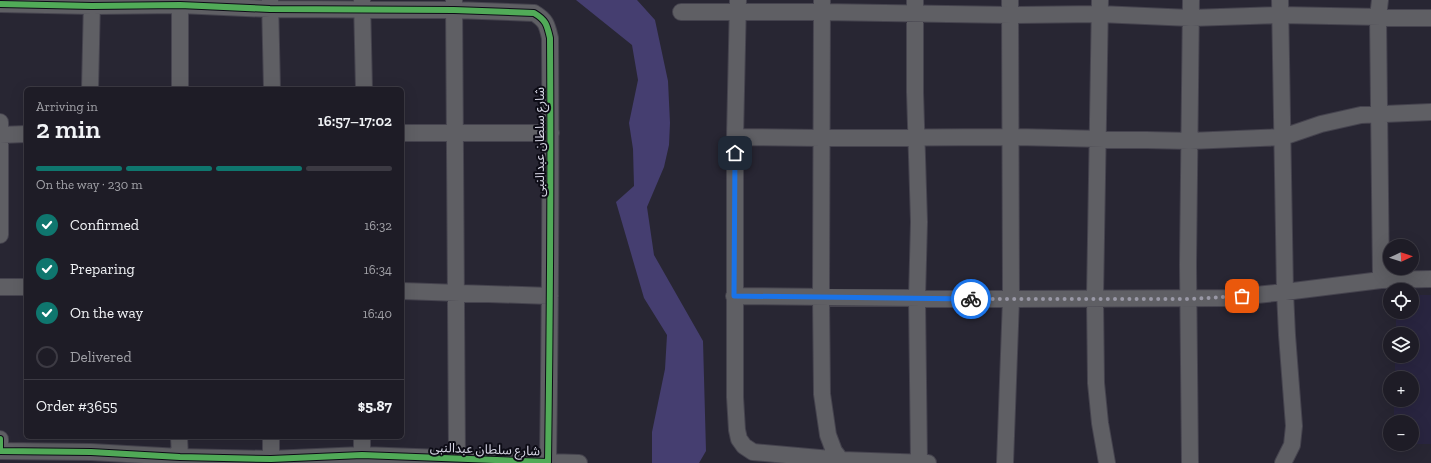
<!DOCTYPE html>
<meta charset="utf-8">
<style>
:root{--surface:#1e1c26;--page:#2b2932;--text:#f1f3f6;--muted:#a1a1a7;--line:#3c3a43;--accent:#0f766e}
body{margin:0;font-family:"Zilla Slab","Noto Sans Arabic",serif;background:var(--page);color:var(--text);height:100vh;display:flex;flex-direction:column;font-size:15px;white-space:nowrap}
*{box-sizing:border-box;margin:0}
p{font-size:13px;color:var(--muted)}
.icon{flex:none;width:22px;height:22px;fill:none;stroke:currentColor;stroke-width:2;stroke-linecap:round;stroke-linejoin:round}
.map{position:relative;flex:1;overflow:hidden}
.panel{position:absolute;left:24px;top:87px;width:380px;height:352px;display:flex;flex-direction:column;background:var(--surface);border-radius:6px;box-shadow:0 4px 16px #0002,0 0 0 1px var(--line)}
.panel>*{flex:none}
.needle{width:26px;rotate:86deg}
.tools{position:absolute;left:1383px;top:239px;display:grid;gap:8px}
.tools a{display:grid;place-items:center;width:36px;height:36px;border-radius:50%;background:var(--surface);box-shadow:0 4px 16px #0002,0 0 0 1px var(--line);font-size:20px}
.pin{position:absolute;display:grid;place-items:center;width:34px;height:34px;color:#fff;margin:-17px;border-radius:8px;box-shadow:0 2px 6px #0006}
.courier{position:absolute;display:grid;place-items:center;width:40px;height:40px;margin:-20px;border:3px solid #1a73e8;border-radius:50%;background:#fff;color:#222;box-shadow:0 1px 5px #0007}
.headline em{font-style:normal;font-weight:600}
.headline div{display:flex;flex-direction:column-reverse}
.headline{display:flex;align-items:center;justify-content:space-between;height:68px;padding:0 12px}
h1{font-size:26px;font-weight:600;line-height:30px}
.bar{display:grid;grid-template-columns:repeat(4,1fr);gap:6px 4px;align-content:center;height:48px;padding:0 12px}
.bar i{height:5px;border-radius:3px;background:var(--line)}
.bar .on{background:var(--accent)}
.bar p{grid-column:span 4}
.line{display:flex;align-items:center;gap:10px;padding:0 12px;border-top:1px solid var(--line)}
.line div{flex:1}
ol{padding:0 12px;list-style:none}
li{display:flex;align-items:center;gap:12px;height:44px}
li p{margin-inline-start:auto}
li .icon{padding:4px;border-radius:50%;background:var(--accent);color:#fff;stroke-width:4}
li:last-child{color:var(--muted)}
li i{width:22px;height:22px;border:2px solid var(--line);border-radius:50%}
.map>svg:first-child{display:block}
.built{fill:#292540}
.water{fill:#453e70}
.lines{fill:none;stroke-linecap:round;stroke-linejoin:round}
.minor-casing{stroke:#45434e;stroke-width:18}
.minor{stroke:#5f5f64;stroke-width:16}
.cycleway-casing{stroke:#0d0c16;stroke-width:8}
.cycleway{stroke:#51ab58;stroke-width:6}
.done{stroke:#9998a6;stroke-width:4;stroke-dasharray:0 7.2}
.route{stroke:#1a73e8;stroke-width:5}
.labels{text-anchor:middle;dominant-baseline:central;stroke-width:4;stroke-linejoin:round;paint-order:stroke}
.street-label{font-size:13px;fill:#d6d5e4;stroke:#0d0c16}
</style>
<div class="map">
<svg width="1431" height="463" viewBox="0 0 1431 463">
<rect width="100%" height="100%" fill="#282633"/>
<path class="built" d="M1412 295H1431V444H1412V422H1394V400H1412V378H1395V356H1412V334H1396V312H1412Z"/>
<path class="water" d="M576 0H637L655 20 668 81 670 123 669 145 664 167 647 207 654 255 703 341 706 451 699 463H652V432L665 369 667 335 644 298 616 202 634 186 633 149 629 123 638 80 632 45Z"/>
<g class="lines">
<g class="minor-casing">
<path id="minor" d="M180 0V89
M270 0 272 89
M362 0 364 89
M454 0 457 459
M738 0 735 137V397L737 430 739 439 744 446 753 452 842 460 928 463
M822 0 821 297 822 394 828 435 834 451 843 463
M915 0V92L919 222 917 298 919 463
M1100 0 1095 298 1096 383 1100 423 1107 463
M1280 0 1285 292 1287 335 1294 426 1292 445 1283 463
M1380 0 1378 17 1381 280
M0 4 92 6 180 5 270 9 454 10 534 13C546 20 547 25 550 38 551 179 550 321 548 462L362 455 271 459 180 457 91 452 0 451V439
M681 12H822L1010 15 1099 14 1191 18 1280 15 1431 18
M90 89 92 0
M0 122V235
M402 133H551
M0 135 26 134
M735 137 821 138 1011 137 1190 141 1283 137 1321 124 1361 115 1431 112
M0 287H26
M402 291 550 296
M734 296 1011 299 1227 298 1285 292 1381 280 1431 279
M179 437 180 457
M362 455V437
M271 459V437
M548 462 579 463
M1005 463 1011 299 1010 0
M1190 463 1188 265 1191 0"/>
</g>
<use href="#minor" class="minor"/>
<g class="cycleway-casing">
<path id="cycleway" d="M0 4 92 6 180 5 270 9 454 10 534 13C546 20 547 25 550 38 551 179 550 321 548 462L362 455 271 459 180 457 91 452 0 451V439"/>
</g>
<use href="#cycleway" class="cycleway"/>
</g>
<g class="lines">
<path class="done" d="M971 299H1189L1242 296"/>
<path class="route" d="M735 153 734 296 971 299"/>
</g>
<g class="labels">
<g class="street-label">
<text transform="translate(539 142) rotate(-90)">شارع سلطان عبدالنبى</text>
<text transform="translate(485 449) rotate(2)">شارع سلطان عبدالنبى</text>
</g>
</g>
</svg>
<div class="tools">
<a><svg class="needle" viewBox="-14 -14 28 28"><path d="M0-13l5 13h-10z" fill="#e53935"/><path d="M0 13l5-13h-10z" fill="#a1a1a7"/></svg></a>
<a><svg class="icon" aria-label="locate" viewBox="0 0 24 24"><circle cx="12" cy="12" r="6"/><path d="M12 2v4M12 18v4M2 12h4M18 12h4"/></svg></a>
<a><svg class="icon" aria-label="layers" viewBox="0 0 24 24"><path d="M12 4l9 5-9 5-9-5zM3 14l9 5 9-5"/></svg></a>
<a>+</a>
<a>−</a>
</div>
<div class="pin" style="left:1242px;top:296px;background:#ea580c"><svg class="icon" aria-label="bag" viewBox="0 0 24 24"><path d="M5 8h14l-1 12H6zM9 8a3 3 0 0 1 6 0"/></svg></div>
<div class="pin" style="left:735px;top:153px;background:#1f2937"><svg class="icon" aria-label="home" viewBox="0 0 24 24"><path d="M3 11l9-7 9 7M6 9v11h12V9"/></svg></div>
<div class="courier" style="left:971px;top:299px"><svg class="icon" aria-label="bike" viewBox="0 0 24 24"><circle cx="6" cy="16" r="4"/><circle cx="18" cy="16" r="4"/><path d="M6 16l4-8h5l3 8M10 8l3 8H6M13 5h3"/></svg></div>
<section class="panel">
<div class="headline"><div><h1>2 min</h1><p>Arriving in</p></div><em>16:57–17:02</em></div>
<div class="bar"><i class="on"></i><i class="on"></i><i class="on"></i><i></i><p>On the way · 230 m</p></div>
<ol>
<li><svg class="icon" aria-label="check" viewBox="0 0 24 24"><path d="M5 12l5 5 9-10"/></svg>Confirmed<p>16:32</p></li>
<li><svg class="icon" aria-label="check" viewBox="0 0 24 24"><path d="M5 12l5 5 9-10"/></svg>Preparing<p>16:34</p></li>
<li><svg class="icon" aria-label="check" viewBox="0 0 24 24"><path d="M5 12l5 5 9-10"/></svg>On the way<p>16:40</p></li>
<li><i></i>Delivered</li>
</ol>
<div class="line" style="height:52px"><div>Order #3655</div><b>$5.87</b></div>
</section>
</div>
